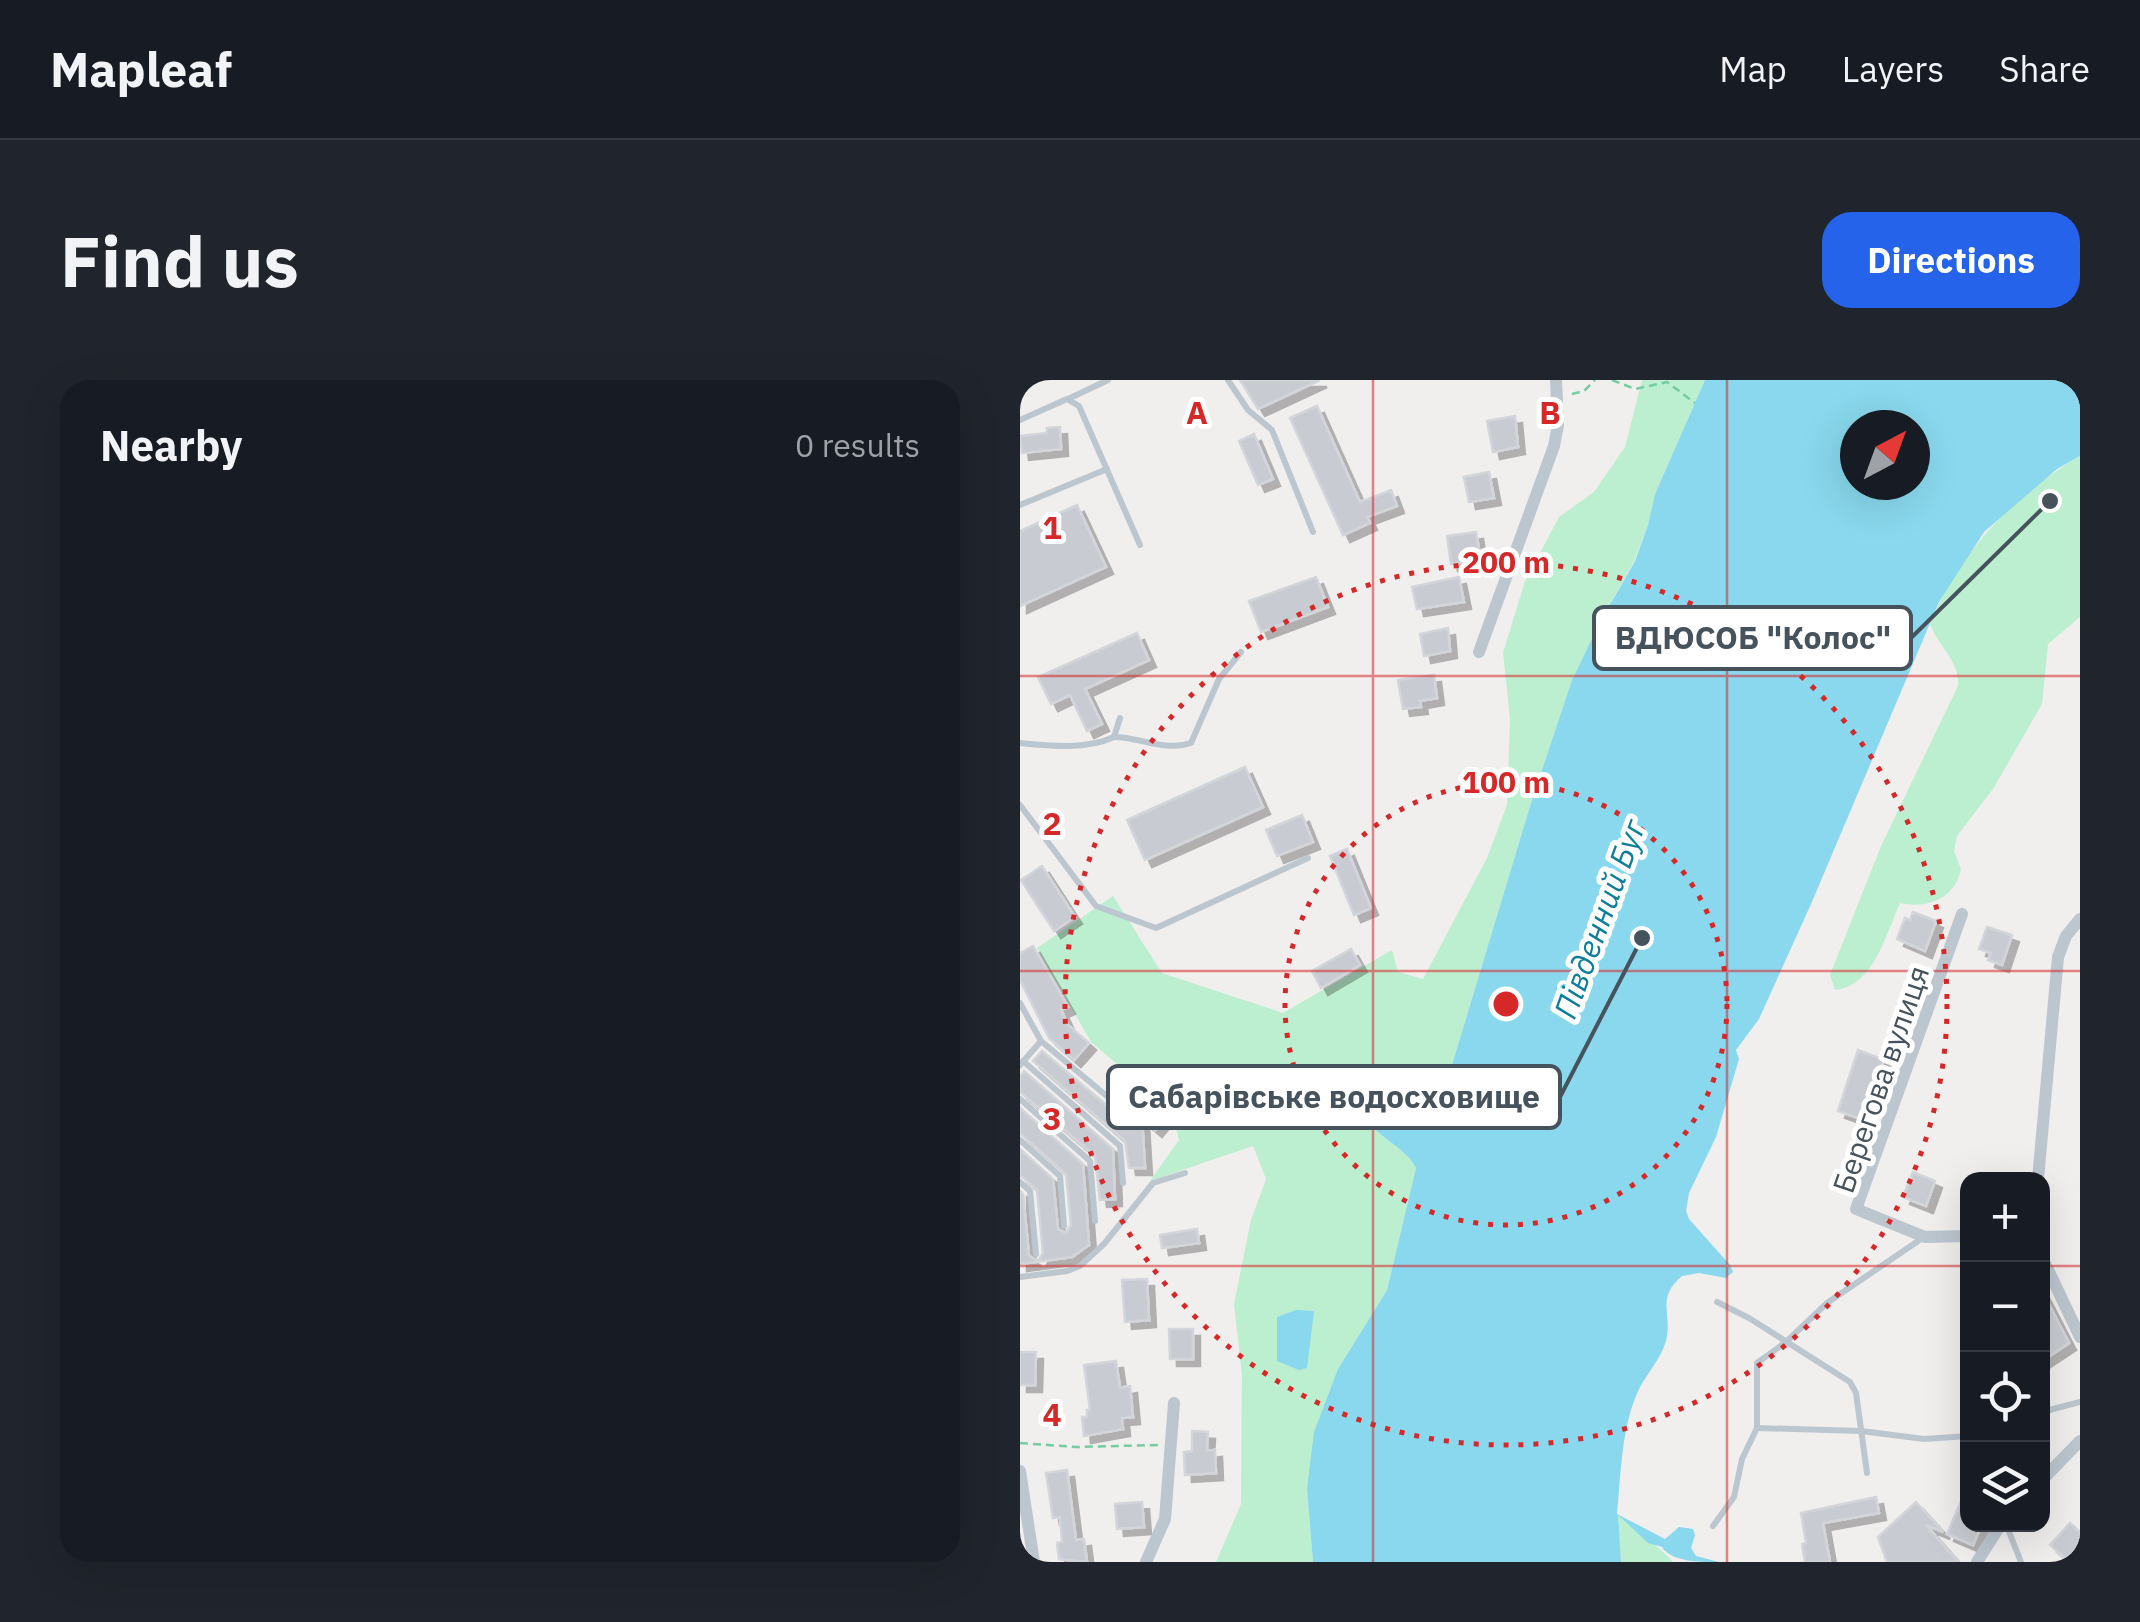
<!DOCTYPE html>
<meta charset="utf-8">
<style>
:root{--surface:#171b24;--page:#20242c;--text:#f1f3f6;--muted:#9ea1a6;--line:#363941;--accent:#2563eb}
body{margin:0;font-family:"IBM Plex Sans",sans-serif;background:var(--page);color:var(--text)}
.controls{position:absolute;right:30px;bottom:30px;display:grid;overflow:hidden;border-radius:20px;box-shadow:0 10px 40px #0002}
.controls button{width:90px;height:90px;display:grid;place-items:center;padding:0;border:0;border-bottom:2px solid var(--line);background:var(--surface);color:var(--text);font:50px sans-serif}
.compass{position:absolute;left:820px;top:30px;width:90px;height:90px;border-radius:50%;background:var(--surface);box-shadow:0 10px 40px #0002;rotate:41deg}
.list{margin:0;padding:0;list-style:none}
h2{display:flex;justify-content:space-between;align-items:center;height:130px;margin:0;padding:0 40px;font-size:42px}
h2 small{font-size:32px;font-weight:400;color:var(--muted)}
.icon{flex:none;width:55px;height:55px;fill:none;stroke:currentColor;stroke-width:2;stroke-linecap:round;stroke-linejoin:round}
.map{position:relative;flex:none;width:1060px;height:1182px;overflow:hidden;border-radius:30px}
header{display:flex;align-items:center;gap:60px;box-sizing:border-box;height:140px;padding:0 50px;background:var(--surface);border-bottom:2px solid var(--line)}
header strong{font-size:48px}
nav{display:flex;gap:55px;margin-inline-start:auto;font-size:35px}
.intro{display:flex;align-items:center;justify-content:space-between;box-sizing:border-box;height:240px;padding:0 60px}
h1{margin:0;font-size:70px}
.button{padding:25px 45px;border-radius:30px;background:var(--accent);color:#fff;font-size:35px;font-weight:700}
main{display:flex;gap:60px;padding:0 60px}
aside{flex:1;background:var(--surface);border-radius:30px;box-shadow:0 10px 40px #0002}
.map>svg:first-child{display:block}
.green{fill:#bcefd0}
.water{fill:#89d8ed;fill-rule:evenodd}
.building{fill:#c8cbd1;stroke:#d2d5da;stroke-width:2.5;filter:url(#shadow)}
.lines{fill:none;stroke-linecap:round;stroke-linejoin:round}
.path{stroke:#74cda1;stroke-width:2.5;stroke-dasharray:8 5;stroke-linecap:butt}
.lane{stroke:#bcc6ce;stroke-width:6}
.street{stroke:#bcc6ce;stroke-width:12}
.grid{fill:none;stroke:#d62828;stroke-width:2.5;stroke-opacity:0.55}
.ring{fill:none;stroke:#d62828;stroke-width:5;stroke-dasharray:5 10}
.labels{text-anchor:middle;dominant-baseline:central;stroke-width:10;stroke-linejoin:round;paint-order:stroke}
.street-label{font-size:30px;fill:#46525c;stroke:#fff}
.water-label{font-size:32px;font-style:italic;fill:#0c7e9b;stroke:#fff}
.grid-label{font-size:32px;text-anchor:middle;font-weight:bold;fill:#d62828;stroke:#fff;stroke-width:10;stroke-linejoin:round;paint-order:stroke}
.centre{fill:#d62828;stroke:#fff;stroke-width:5}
.ring-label{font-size:30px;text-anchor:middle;font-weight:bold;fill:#d62828;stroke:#fff;stroke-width:10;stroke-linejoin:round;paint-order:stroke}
.leader{fill:none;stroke:#46525c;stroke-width:4}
.callout-dot{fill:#46525c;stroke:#fff;stroke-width:4}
.callout{fill:#fff;stroke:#46525c;stroke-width:4}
.callout-label{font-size:32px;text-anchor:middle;font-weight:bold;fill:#46525c}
</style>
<header>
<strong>Mapleaf</strong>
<nav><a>Map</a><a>Layers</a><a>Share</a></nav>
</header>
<div class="intro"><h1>Find us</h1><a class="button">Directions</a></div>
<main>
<aside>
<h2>Nearby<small>0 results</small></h2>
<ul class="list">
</ul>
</aside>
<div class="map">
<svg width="1060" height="1182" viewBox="0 0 1060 1182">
<defs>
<filter id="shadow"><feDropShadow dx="7" dy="7" stdDeviation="0" flood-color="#0004"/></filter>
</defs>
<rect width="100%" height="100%" fill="#f1eeee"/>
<g class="green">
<polygon points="622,0 685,0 635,114 628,145 614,181 580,242 552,300 511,423 432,685 424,700 402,708 365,758 387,772 396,788 367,910 318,989 287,1109 293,1182 196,1182 221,1124 222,995 214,924 231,840 246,799 233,766 130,801 159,760 151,729 71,662 17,568 93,516 142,593 263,633 372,570 378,592 403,599 467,478 487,425 490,339 483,273 505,201 539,137 574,112 605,67"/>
<path d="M1060,76V237L1028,264L1022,324L973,409L937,456L934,471L941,489C935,519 907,529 880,523C866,554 854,606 815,610L810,595L861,466L938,306C941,283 918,266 910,244C939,173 993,115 1060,76Z"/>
<path d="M597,1134C616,1152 639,1166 653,1182H601Z"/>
</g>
<g class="water">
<path d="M685,0H1060V76L1037,89L964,152L919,222L791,524L739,639L716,670L719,679L696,757L669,813L666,831L669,839L710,885L713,892L706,898L679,893L662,896C635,919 653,933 646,961C640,982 623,997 616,1016C601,1053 601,1095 597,1134L645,1159L659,1147L673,1149L675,1155L671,1168L676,1176L699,1182C679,1182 652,1182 642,1167L628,1163L598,1135L601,1182H293L287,1109L294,1052L318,989L367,910L396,788C383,762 345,755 341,723L351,700L402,708L424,700L432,685L511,423L552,300L580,242L615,181L628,145L635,114ZM835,45H895V105H835Z"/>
<polygon points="276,930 294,931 287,988 279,990 257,981 257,937"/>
</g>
<g class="building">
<polygon points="220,0 300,0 238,29"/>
<polygon points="297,26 340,122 371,110 377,126 347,137 350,143 323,155 270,38"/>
<polygon points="495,36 498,67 473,72 467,41"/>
<polygon points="40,47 41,69 2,73 0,56 27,53 27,48"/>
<polygon points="234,54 253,99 238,105 219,61"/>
<polygon points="469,92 474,118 449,122 444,97"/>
<polygon points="57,125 86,187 0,226 0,151"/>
<polygon points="456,152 460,175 451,176 452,181 431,184 427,156"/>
<polygon points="296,197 308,227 241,252 229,221"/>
<polygon points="439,197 444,222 397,229 392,207"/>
<polygon points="428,248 430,271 404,276 400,254"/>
<polygon points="117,253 129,280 65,309 82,344 67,351 50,315 31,324 18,297"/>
<polygon points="414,295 417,318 400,321 401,327 383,329 378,300"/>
<polygon points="225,387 243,427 125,480 107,440"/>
<polygon points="282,435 293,462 257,476 246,450"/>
<polygon points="327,469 351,528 334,535 310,476"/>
<polygon points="22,486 55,537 34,551 1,500"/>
<polygon points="893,532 916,541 905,571 877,559 885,538 890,540"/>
<polygon points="967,547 992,555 982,585 968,580 971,573 959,569"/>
<polygon points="13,566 48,627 41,630 48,645 69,663 54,680 29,658 0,600 0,573"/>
<polygon points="331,569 340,585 301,608 292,591"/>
<polygon points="838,670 864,680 841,739 818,731"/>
<polygon points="22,671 109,744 118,743 119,735 96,715 111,698 150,732 135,750 122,739 125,788 109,788 105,761 13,681"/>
<polygon points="4,691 93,769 95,819 80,820 75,776 0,712 0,697"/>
<polygon points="0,728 63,784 69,865 52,877 0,884 0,811 3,814 9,876 18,881 23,873 17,810 0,795 0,769 33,799 38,849 46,853 51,845 46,794 0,753"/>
<polygon points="893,792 915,801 906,826 883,817"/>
<polygon points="177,849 179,863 142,868 140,855"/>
<polygon points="127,899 129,940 105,942 102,900"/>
<polygon points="1022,911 1049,963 1022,981"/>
<polygon points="149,949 173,949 173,979 150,979"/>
<polygon points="0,972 16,972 15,1005 0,1005"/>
<polygon points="96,981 100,1008 110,1006 113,1037 102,1038 103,1049 64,1056 62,1037 67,1037 67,1030 70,1030 64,985"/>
<polygon points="172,1051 188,1052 187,1071 195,1070 196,1093 165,1095 164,1072 172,1071"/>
<polygon points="47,1090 56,1160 64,1159 67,1182 39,1179 37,1163 42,1162 40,1137 33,1138 26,1093"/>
<polygon points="948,1105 948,1144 962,1144 953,1165 927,1154"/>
<polygon points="856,1117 859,1133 803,1143 810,1182 785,1182 782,1164 786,1163 781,1133"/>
<polygon points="122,1122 124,1147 97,1149 95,1124"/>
<polygon points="896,1122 923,1152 906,1145 938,1182 867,1182 858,1157"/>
<polygon points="1050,1143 1060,1152 1060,1169 1049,1182 1030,1165"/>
</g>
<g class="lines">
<g class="path">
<polyline points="592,0 615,9 647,2 675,23"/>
<polyline points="552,14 564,11 575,0"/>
<polyline points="0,1063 56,1067 138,1065"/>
</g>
<g class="lane">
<polyline points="208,0 228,30 252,50 293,152"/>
<polyline points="48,19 88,0"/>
<polyline points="0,40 47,19 59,26 120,165"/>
<polyline points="0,125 87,89"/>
<path d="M94,357C119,357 146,372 171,363L199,299L221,272"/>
<path d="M0,363C30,366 66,370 94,357L100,338"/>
<polyline points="0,425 76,526 136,548 288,478"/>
<polyline points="0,623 21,661 113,738"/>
<polyline points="3,681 100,766 103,803"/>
<polyline points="0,685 21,661"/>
<polyline points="0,719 70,781 75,841"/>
<polyline points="0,760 40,796 44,846"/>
<polyline points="0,802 10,811 16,874"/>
<polyline points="0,897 47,891 60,886 84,864 133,803 165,793"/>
<polyline points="697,922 729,938 830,1002 836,1013 847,1093"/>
<polyline points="1022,1032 1060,1022"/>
<polyline points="737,1048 841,1051 904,1059 948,1056"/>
<polyline points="986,1144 1001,1182"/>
<polyline points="693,1146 714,1117 722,1079 737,1048 737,983 766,962 807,923 904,857"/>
</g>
<g class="street">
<polyline points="459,272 534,66 538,45 536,0"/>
<polyline points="942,534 836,829 905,857 948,856"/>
<polyline points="1018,799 1038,577 1046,556 1060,539"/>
<polyline points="1022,877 1060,957"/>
<polyline points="0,1091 14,1182"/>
<polyline points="1022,1100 1060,1061"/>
<polyline points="126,1182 145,1139 154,1023"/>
<polyline points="957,1182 981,1144"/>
</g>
</g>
<path class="grid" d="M353,0V1182M707,0V1182M0,296H1060M0,591H1060M0,886H948M1022,886H1060"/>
<g class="ring">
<circle cx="486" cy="624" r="221"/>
<circle cx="486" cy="624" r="441"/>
</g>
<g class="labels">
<g class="street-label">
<text transform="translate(860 699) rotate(-71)">Берегова вулиця</text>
</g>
<g class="water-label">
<text transform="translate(579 539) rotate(-70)">Південний Буг</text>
</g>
</g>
<g class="grid-label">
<text x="177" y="44">A</text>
<text x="530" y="44">B</text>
<text x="32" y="159">1</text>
<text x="32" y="455">2</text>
<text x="32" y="750">3</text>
<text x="32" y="1046">4</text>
</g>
<circle cx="486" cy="624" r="15" class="centre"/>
<g class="ring-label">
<text x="486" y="193">200 m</text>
<text x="486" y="413">100 m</text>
</g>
<path class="leader" d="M1030 121L891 258M622 558L540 717"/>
<g class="callout-dot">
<circle cx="1030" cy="121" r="10"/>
<circle cx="622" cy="558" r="10"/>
</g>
<g class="callout">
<rect x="574" y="227" width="317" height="62" rx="10"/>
<rect x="88" y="686" width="452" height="62" rx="10"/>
</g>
<g class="callout-label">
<text x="733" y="269">ВДЮСОБ "Колос"</text>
<text x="314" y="728">Сабарівське водосховище</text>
</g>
</svg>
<div class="controls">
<button>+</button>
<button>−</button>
<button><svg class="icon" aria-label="locate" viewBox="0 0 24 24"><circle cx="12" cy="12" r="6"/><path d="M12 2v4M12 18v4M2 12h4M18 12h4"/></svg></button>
<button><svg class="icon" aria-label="layers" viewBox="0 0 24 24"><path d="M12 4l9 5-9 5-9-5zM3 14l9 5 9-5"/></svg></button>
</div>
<svg class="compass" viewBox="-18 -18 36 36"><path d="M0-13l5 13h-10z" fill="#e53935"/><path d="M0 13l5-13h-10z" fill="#9ea1a6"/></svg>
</div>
</main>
